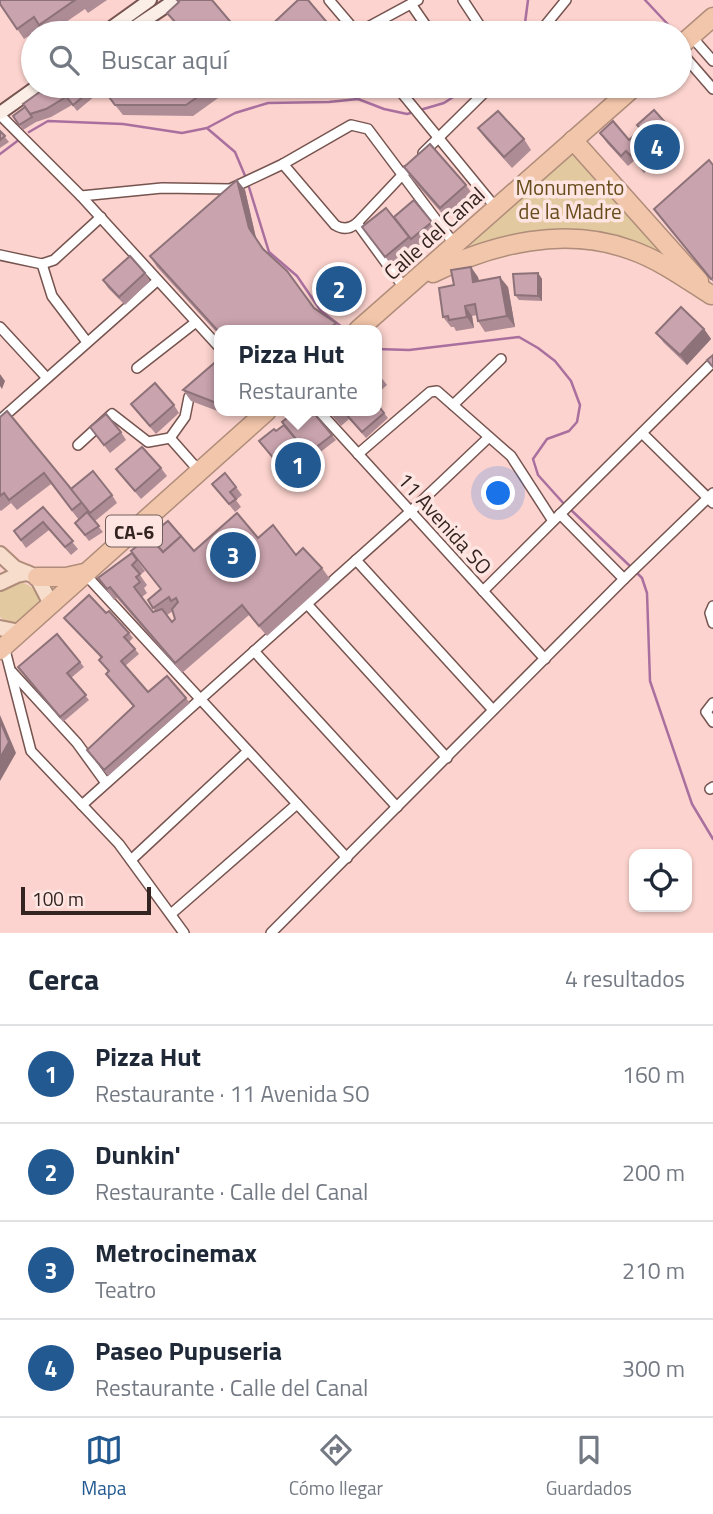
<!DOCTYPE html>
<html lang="es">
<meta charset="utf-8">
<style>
:root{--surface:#fff;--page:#f2f2f3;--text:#1f2937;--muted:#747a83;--line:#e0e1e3;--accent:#225991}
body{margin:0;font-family:"Titillium Web",sans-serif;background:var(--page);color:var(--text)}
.controls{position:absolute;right:21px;bottom:21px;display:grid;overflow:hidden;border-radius:14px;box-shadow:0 2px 5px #0004}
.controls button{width:63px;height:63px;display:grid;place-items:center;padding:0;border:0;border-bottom:2px solid var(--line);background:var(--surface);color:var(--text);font:35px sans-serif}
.scale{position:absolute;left:21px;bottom:18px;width:130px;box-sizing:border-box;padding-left:7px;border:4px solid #332422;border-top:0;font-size:19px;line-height:24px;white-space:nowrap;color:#332422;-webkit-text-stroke:5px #fee5e1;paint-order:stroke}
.you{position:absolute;left:499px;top:494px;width:24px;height:24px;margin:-18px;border:5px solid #fff;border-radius:50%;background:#1a73e8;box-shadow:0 0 0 10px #1a73e833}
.badge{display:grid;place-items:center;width:46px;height:46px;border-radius:50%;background:var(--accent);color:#fff;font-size:23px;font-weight:700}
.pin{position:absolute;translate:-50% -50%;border:4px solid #fff;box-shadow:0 2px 7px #0006}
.popup{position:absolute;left:214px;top:325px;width:168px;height:91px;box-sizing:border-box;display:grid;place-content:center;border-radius:14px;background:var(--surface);filter:drop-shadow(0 2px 5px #0005);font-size:23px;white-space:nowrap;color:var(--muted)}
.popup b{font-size:26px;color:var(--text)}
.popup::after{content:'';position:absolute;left:50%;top:100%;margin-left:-14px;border:14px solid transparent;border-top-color:var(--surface)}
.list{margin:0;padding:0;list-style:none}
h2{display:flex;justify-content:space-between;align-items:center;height:91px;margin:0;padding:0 28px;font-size:30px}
h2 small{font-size:23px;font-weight:400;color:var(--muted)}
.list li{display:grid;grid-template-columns:46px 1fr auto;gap:21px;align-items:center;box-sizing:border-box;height:98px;padding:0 28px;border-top:2px solid var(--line)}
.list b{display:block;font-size:26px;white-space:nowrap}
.list p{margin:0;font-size:23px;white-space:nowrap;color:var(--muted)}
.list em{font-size:23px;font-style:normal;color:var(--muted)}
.icon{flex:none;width:38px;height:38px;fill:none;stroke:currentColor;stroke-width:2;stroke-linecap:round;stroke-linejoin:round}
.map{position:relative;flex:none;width:713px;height:933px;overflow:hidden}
.search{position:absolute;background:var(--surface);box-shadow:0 2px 5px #0004;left:21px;right:21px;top:21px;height:77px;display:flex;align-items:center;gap:18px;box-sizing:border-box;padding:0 24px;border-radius:38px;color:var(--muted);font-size:26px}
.sheet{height:483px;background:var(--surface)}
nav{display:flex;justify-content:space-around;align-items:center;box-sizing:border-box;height:98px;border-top:2px solid var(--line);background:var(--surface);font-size:19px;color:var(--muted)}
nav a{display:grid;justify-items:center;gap:4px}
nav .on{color:var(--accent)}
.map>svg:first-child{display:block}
.green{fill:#e2c99f}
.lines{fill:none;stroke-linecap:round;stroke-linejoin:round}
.stream{stroke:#a9709f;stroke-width:2.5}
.street-casing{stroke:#765450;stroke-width:12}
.secondary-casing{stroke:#765450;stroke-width:16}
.primary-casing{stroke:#af8d7a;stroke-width:18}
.highway-casing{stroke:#af8d7a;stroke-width:21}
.street{stroke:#fff;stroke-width:9}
.secondary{stroke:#fbeee6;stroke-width:12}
.primary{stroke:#f7ddcc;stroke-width:14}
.highway{stroke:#f2c6aa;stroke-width:18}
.wall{fill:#ad8c95;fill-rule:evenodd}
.shaded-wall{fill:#8d7279}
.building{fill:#c9a3ad;stroke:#8d7279;stroke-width:2}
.labels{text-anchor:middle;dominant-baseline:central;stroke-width:7;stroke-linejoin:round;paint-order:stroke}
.shield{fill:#fee5e1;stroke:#705e5b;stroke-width:2}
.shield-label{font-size:19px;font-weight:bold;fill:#332422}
.park-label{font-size:21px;fill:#674d1b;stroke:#fee5e1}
.street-label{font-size:21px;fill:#332422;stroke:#fee5e1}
</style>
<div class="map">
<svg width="713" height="933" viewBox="0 0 713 933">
<rect width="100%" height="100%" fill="#fcd3ce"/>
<g class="green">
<polygon points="572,150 678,267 633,245 505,239 469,246"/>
<path d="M14,581C27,582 43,591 39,607C37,613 29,619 24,624H10L0,617V590Z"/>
</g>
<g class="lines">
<g class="stream">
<polyline points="645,0 675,32"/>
<polyline points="520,33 525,23 528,0"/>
<polyline points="420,110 444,103 470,86"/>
<polyline points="208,129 235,152 246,178"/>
<polyline points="29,132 48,121 123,124 182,133 207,128 235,113 268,103 329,102 358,99 384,109 407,114 414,112"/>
<polyline points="0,154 20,139"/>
<polyline points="248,184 269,252 297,276 321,311 346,330"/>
<polyline points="377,349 409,350 519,337 538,348 555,361 571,381 580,405 577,422 569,431 547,439 533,459 538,475 565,505"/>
<polyline points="570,509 631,567"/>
<polyline points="636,572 642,578 647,593 650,681 692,804 713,839"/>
</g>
<g class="street-casing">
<g id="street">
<polyline points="329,0 357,33 418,0"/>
<polyline points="463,0 484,32"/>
<polyline points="411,4 431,33"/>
<polyline points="539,33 566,0"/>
<polyline points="691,36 713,61"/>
<polyline points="680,51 713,89"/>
<polyline points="396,86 496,208"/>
<polyline points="0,115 81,196 219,347"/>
<polyline points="423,153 491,86"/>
<path d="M283,164L335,225C343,230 350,229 357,223L406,171"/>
<polyline points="81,196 162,188 230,189 283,164 351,125 368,129 455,245"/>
<polyline points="357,223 405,289"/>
<polyline points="0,255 42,264 54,260 101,217"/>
<polyline points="42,264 52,296 87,342"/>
<polyline points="0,327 47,378"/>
<polyline points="137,368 196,322"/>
<polyline points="453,405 501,359"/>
<polyline points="319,411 545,659"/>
<polyline points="0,420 157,281"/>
<polyline points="642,433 713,503"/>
<polyline points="170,438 185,417 189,397 196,390"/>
<polyline points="78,445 112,414 148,442 170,438 200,472"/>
<polyline points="358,454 430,392 437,391 511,456 553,521"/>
<polyline points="560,514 624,579"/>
<polyline points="356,560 493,710"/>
<polyline points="84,573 347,858"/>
<polyline points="483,591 713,362"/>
<polyline points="307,604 447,758"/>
<polyline points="713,606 710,613 713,623"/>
<polyline points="4,646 31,751 119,844 184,933"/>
<polyline points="254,651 397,807"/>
<polyline points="12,672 77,743 106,783"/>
<polyline points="713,703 706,712 713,722"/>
<polyline points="710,789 713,787"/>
<polyline points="82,805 411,511 488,438"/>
<polyline points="131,860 248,751"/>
<polyline points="171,914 297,804"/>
<polyline points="271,933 624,579 713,493"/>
</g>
</g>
<g class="secondary-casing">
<g id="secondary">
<polyline points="104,33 150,0"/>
<polyline points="126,33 175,0"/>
<polyline points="0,113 38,86"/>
</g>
</g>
<g class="primary-casing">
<g id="primary">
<polyline points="0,554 15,568 37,577 51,604"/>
<polyline points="0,583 17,575 27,573"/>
<polyline points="0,628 20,632"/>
</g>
</g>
<g class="highway-casing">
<g id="highway">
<polyline points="680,46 713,17"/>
<polyline points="573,140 699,281"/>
<path d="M433,273C494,243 565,226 631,250C660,260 686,279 711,295"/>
<polyline points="358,330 635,86"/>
<polyline points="37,577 66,577 84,573"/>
<polyline points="0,650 267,411"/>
</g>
</g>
<use href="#street" class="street"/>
<use href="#secondary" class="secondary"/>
<use href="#primary" class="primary"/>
<use href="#highway" class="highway"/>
</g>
<g class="wall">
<polygon points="0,0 107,0 88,13 85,9 50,33 45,33 42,28 24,39 0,4"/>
<polygon points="298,0 299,31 297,33 268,33"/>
<polygon points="48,86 89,86 95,96 77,111 64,94 72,105 51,117 36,122 23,130 13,116 25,107 23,104"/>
<polygon points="100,86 129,86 132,89 171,95 183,86 235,86 193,116 123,115"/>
<polygon points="637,125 672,130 679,141 644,173 634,161 628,166 607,143 600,133 629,140 640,130"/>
<polygon points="478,128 524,139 531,150 512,168 486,139"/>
<polygon points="0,131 9,142 0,148"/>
<polygon points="713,165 713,282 654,209"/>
<polygon points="404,167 466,185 473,195 447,219 411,178"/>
<polygon points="237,180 245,190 256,238 264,250 314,308 336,323 341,330 219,330 219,335 157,267 150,256"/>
<polygon points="394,217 432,222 438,230 393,267 362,227"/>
<polygon points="145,273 150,281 125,305 108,288 103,280"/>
<polygon points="538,273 542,279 542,301 519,300 515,295"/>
<polygon points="478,277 479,281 508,287 515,327 485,332 478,321 477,315 472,316 474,328 456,331 454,327 451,327 443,317 454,285"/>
<polygon points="323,284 349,287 355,295 341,306"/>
<polygon points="704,329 711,339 687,365 664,343 656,333"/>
<polygon points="219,359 219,411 233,411 228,415 191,401 183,390"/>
<polygon points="377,372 387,385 377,394"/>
<polygon points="131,404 174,405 179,413 156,434 137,412"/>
<polygon points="328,411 377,411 384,413 388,418 366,438 349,419 341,426"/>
<polygon points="0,417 71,489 112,495 117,503 95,521 89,513 88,514 103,532 89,541 75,523 79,520 51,484 17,510 11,503 1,511 0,510"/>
<polygon points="90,427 121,432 126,440 110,453"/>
<polygon points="276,431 332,435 336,440 314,457 323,469 298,490 259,441"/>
<polygon points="161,468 167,476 141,499 116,469"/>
<polygon points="212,484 236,487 242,495 236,500 241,507 235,512"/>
<polygon points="43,507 78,549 71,555 49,530 26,548 14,531"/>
<path d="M258,538L296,555L322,568L330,579L267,636L249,615L182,673L117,598L114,600L98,578L137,560L145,571L140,575L147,585L144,588L147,593L142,597L153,612L155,611L148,600L161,589L131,551H194ZM173,611L175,619L172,622L167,615Z"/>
<polygon points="106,613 129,633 133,638 129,642 139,654 125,666 148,692 186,698 190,703 108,776 87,750 133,706 106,674 109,672 99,660 101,658 68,623 64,618"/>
<polygon points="80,662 84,667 71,678 89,700 63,722 18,667"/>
</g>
<g class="shaded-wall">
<polygon points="237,180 245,190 256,238 249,228"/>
<polygon points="471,267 478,277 481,292 473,282"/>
<polygon points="538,273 542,279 542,301 538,296"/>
<polygon points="500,277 508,287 515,327 507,316"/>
<polygon points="465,306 472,316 474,328 467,317"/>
<polygon points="704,329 711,339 687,365 680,355"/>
<polygon points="0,374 5,381 2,389 0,386"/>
<polygon points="0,715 16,753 0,781"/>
</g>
<g class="building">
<polygon points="0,0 75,0 39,25 34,17 17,29 0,4"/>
<polygon points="177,0 212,0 240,33 185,33 167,13 179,2"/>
<polygon points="298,0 308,0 336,33 301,33 296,25 287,33 269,33 266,30"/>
<polygon points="48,86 58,86 66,97 46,109 30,114 23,104"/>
<polygon points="58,86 88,86 91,90 73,105"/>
<polygon points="101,86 129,86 132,89 152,89 157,86 164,86 171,95 183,86 213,86 186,105 115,105"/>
<polygon points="25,107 32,117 19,125 13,116"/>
<polygon points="654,110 672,130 637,162 626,151 621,156 600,133 613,121 629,140 641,129 637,125"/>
<polygon points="498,111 524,139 504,157 478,128"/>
<polygon points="0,131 5,136 0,140"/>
<polygon points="430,144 466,185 440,208 404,167"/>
<polygon points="709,160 713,165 713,278 711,279 654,209"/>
<polygon points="237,180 249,228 263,249 287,271 314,308 336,323 327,330 219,330 219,332 150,256"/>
<polygon points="414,200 432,222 411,239 394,217"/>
<polygon points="386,208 409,237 385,257 362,227"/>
<polygon points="130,256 145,273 119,297 103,280"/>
<polygon points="332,265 349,287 335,298 318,276"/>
<polygon points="471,267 473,282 500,277 507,316 478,321 475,304 465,306 467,317 449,320 448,316 443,317 439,288 454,285 451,270"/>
<polygon points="538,273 538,296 515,295 513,274"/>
<polygon points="681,307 704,329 680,355 656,333"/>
<polygon points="713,355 713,367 707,360"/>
<polygon points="219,359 219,404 183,390"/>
<polygon points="155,383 174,405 150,426 131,404"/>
<polygon points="377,404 384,413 362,432 345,413 348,411 377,411"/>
<polygon points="7,411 82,502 72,510 44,473 9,500 4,493 0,496 0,417"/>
<polygon points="296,411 312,411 332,435 310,452 307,447 304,449 282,422"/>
<polygon points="330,411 338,411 334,415"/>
<polygon points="106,414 121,432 104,445 90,427"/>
<polygon points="284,425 304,449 307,447 316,459 291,479 259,441 274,429 276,431"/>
<polygon points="142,447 161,468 135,491 116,469"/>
<polygon points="93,471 112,495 90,513 71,489"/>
<polygon points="225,473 236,487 230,492 236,499 229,504 212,484"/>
<polygon points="43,507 73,541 65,547 43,522 21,540 14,531"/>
<polygon points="87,512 99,526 85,535 75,523"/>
<polygon points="237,513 258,538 273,525 296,555 303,548 322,568 259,626 242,605 175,663 110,587 107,589 98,578 132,553 137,560 132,565 140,574 136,577 140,582 134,587 153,612 162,609 172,622 175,619 172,609 178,602 176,598 171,601 169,597 153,608 148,600 161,589 131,551 149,536 163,552 181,536 194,551"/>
<polygon points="168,521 181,536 163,552 149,536"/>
<polygon points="89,595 106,613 109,611 129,633 124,637 135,649 121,661 148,692 167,676 186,698 104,770 87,750 134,706 106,674 109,671 99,660 102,657 64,618"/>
<polygon points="57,634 80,662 67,673 86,695 60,717 18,667"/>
<polygon points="0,721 9,742 0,758"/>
</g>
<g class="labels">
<rect class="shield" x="106" y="515.5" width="56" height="31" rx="5"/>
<g class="shield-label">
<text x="134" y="531">CA-6</text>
</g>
<g class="park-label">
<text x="570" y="187">Monumento<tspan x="570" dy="24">de la Madre</tspan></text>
</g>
<g class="street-label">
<text transform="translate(434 233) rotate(-42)">Calle del Canal</text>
<text transform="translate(445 523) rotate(48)">11 Avenida SO</text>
</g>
</g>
</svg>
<div class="controls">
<button><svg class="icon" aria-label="locate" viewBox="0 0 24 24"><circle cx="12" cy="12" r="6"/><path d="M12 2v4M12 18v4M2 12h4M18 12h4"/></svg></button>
</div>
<div class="scale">100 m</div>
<div class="you"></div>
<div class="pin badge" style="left:298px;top:465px">1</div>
<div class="popup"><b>Pizza Hut</b>Restaurante</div>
<div class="pin badge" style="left:339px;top:289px">2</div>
<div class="pin badge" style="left:233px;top:555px">3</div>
<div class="pin badge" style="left:657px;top:147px">4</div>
<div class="search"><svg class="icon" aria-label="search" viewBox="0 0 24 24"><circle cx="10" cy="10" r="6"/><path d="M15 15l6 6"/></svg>Buscar aquí</div>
</div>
<section class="sheet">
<h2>Cerca<small>4 resultados</small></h2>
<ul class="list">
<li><span class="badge">1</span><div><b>Pizza Hut</b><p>Restaurante · 11 Avenida SO</p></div><em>160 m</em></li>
<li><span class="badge">2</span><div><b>Dunkin'</b><p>Restaurante · Calle del Canal</p></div><em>200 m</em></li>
<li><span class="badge">3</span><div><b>Metrocinemax</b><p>Teatro</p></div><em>210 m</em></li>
<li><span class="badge">4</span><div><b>Paseo Pupuseria</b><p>Restaurante · Calle del Canal</p></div><em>300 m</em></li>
</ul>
</section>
<nav>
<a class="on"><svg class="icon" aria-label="map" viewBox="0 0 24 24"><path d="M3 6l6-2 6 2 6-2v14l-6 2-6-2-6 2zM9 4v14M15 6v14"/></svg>Mapa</a>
<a><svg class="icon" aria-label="directions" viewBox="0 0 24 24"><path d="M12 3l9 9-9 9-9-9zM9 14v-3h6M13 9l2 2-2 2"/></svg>Cómo llegar</a>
<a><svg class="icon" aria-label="saved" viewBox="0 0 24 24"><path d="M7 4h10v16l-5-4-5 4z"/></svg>Guardados</a>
</nav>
